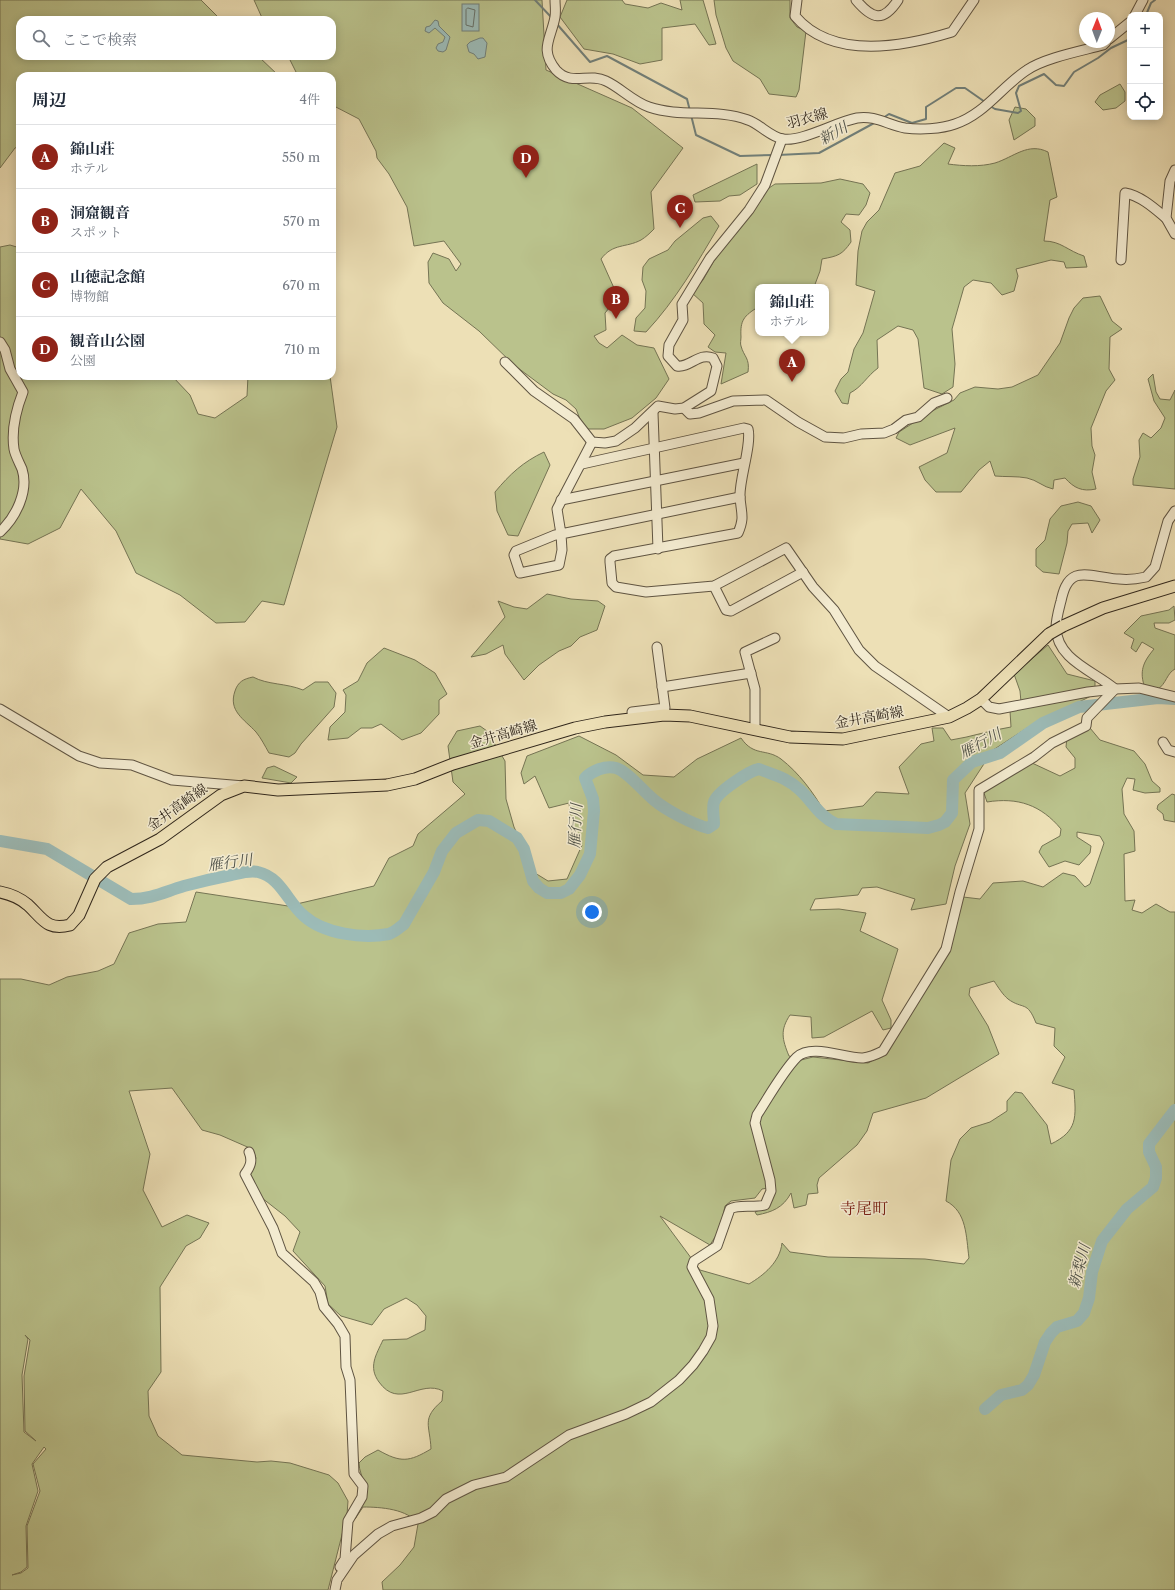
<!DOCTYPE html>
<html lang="ja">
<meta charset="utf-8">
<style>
:root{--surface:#fff;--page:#f2f2f3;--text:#1f2937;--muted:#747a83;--line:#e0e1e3;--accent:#8f2418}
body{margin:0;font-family:"Libre Caslon Text","Noto Serif JP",serif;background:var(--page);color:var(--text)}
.controls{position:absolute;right:12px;top:12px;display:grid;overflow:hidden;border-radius:8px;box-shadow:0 2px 10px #0003}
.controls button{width:36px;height:36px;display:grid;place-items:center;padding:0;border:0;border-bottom:1px solid var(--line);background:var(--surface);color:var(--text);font:20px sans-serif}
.compass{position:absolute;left:1079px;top:12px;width:36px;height:36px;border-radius:50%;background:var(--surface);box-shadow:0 2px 10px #0003;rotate:1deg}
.you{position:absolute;left:592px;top:912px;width:14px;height:14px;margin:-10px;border:3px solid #fff;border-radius:50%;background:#1a73e8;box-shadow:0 0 0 6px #1a73e833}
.badge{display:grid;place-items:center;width:26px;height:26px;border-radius:50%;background:var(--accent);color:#fff;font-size:13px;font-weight:700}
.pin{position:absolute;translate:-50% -33px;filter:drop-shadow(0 1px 2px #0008)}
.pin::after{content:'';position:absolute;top:21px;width:14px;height:12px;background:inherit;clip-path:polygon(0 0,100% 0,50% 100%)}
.popup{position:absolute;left:755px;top:284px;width:74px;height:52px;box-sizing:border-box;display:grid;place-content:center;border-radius:8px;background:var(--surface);filter:drop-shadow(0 1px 3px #0005);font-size:13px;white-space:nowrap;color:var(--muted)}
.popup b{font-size:15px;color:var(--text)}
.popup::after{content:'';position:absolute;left:50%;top:100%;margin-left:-8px;border:8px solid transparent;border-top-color:var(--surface)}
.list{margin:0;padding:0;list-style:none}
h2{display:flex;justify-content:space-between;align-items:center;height:52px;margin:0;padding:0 16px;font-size:17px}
h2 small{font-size:13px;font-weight:400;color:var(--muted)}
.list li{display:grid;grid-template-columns:26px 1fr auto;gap:12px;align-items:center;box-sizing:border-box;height:64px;padding:0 16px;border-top:1px solid var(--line)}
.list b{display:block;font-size:15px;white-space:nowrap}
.list p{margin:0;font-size:13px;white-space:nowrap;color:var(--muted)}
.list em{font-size:13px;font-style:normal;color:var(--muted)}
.icon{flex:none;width:22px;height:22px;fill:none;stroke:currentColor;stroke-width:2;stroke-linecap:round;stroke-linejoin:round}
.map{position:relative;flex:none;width:1175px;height:1590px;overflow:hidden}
.search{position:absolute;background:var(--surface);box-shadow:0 2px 10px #0003;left:16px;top:16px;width:320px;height:44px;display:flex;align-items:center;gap:10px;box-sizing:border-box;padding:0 14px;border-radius:12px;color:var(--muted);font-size:15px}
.panel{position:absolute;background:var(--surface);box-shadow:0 2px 10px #0003;left:16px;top:72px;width:320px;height:308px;border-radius:12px}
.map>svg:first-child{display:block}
.green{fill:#bac28c;stroke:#757454;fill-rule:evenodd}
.water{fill:#9cbbb7;stroke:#717f79}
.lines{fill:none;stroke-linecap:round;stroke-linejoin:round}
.shore{stroke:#667069;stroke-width:1}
.stream{stroke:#717f79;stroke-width:2}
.river{stroke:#9cbbb7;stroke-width:12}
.minor-casing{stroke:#5f5442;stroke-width:11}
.major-casing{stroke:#30261b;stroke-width:13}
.minor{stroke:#f3ebd0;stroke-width:9}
.major{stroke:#ede0b6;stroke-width:11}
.major-bridge-casing{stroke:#30261b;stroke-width:13;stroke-linecap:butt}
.major-bridge{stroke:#ede0b6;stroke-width:11}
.labels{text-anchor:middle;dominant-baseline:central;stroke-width:3;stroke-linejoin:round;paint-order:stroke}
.street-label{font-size:14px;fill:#30261b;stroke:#f3ebd0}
.water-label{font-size:15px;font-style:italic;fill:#50534a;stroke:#f3ebd0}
.quarter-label{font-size:16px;fill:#7a1f14;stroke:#f3ebd0}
</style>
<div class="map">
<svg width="1175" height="1590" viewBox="0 0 1175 1590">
<rect width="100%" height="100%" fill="#ede0b6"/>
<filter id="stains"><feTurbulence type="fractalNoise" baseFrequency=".005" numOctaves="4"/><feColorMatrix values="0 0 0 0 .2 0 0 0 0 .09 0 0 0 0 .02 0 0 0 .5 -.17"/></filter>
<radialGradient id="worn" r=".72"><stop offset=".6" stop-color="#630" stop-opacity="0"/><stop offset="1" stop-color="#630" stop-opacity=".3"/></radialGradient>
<g class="green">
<polygon points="0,0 201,0 221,20 20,20 20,56 258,56 279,76 20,76 20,146 15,148 0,168"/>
<path d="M254,0H542L546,70L632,108L683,148L651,192L654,229C650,233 646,237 641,240C626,248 613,243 601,259L618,297L605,313L606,330L594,336L599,343L607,348L622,335L637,345L654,348L669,379L656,398L632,418L604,429H584L576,409L566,400L553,394L514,365L479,331L443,303L429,283L428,262L433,253L449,259L456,271L461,264L444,241L414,246L407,207L389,174L377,158L376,151L359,119L332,105V76H298L288,56H332V20H263Z"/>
<polygon points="567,0 622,0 625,4 648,8 661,3 682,10 680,0 703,0 716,44 709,45 695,24 662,28 662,60 640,64 613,54 584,49 560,17"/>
<polygon points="714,0 790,0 790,18 797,27 806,31 799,90 796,97 769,94 760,79 733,61 726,48 716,15"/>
<polygon points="1120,84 1125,92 1125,101 1116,108 1103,110 1095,102 1100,95"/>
<polygon points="1015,107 1026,109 1035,118 1035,126 1014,140 1009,120"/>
<path d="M944,143L955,148L948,164C963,166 980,167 995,163C1014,157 1028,142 1048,152L1057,197L1050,200L1044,241C1061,241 1068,251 1084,256L1087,267L1066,268L1064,262L1051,260L1016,269L1018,276L1014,291L1002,295L991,283L973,280L964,287L952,329L955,364L953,387L942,394L924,388L918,339L913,330L898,326L877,340L878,368C867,376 862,387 850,393L848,404L842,403L835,391L841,379L848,372L854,349L863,333L875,291L856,285L858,251L862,231L867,222L879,210L895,173L920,166Z"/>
<polygon points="757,164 757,184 740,195 729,196 720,201 695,202 693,195"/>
<path d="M840,179L863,184L870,193L866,205L859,215L846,214L841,222L850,230L851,242C842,255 838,256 822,259L820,271L814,287H758V307C744,316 740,320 741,337C741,339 740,344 741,346C744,357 750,358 748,372L721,384L726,353L715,352L708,347L715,335L704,324L703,303L692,293L703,280L715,259L751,214L766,190L775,184L821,183Z"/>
<path d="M711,216L719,226C697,263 676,300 646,332L634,331L636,318L645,308L646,291L642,280L643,267L649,259L668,250L675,241L703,218Z"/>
<polygon points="10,245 20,248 20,376 172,376 190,395 198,414 215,418 247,396 248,376 330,376 337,427 284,605 262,601 245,622 216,623 180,595 136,573 116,531 81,489 60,528 28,544 0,539 0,247"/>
<path d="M1100,296L1112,321L1122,329L1110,337L1109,369L1115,380L1106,391L1091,428L1092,446L1095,455L1092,472L1096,489C1082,492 1074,488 1065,478L1054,480L1053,489C1043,487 1037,480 1027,478C1017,476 1005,477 995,476L990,461L979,470L961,492H936L925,480L919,467L947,453L955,428L910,445L896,438L899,432L930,412L954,400L960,393L975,387L998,389L1012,387L1038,375L1060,343L1069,318L1074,308L1083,298Z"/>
<polygon points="1153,374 1156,392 1160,399 1170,400 1175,390 1175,489 1133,485 1133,479 1140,457 1139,440 1143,433 1151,438 1161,428 1165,418 1154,401 1148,379"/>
<path d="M544,452L550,465L518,536L508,535L497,511L495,492C510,474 523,462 544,452Z"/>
<polygon points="1078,502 1091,506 1100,520 1092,533 1088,523 1072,524 1068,531 1067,543 1059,574 1043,572 1036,566 1036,549 1045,540 1050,519 1061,506"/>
<polygon points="547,594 571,599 598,601 605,606 597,630 580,637 571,646 559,651 539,665 524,680 505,654 503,645 486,654 471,657 505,617 498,601 514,607 527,609"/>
<path d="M1174,606L1175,620L1169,623H1154L1155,628L1175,635V669C1167,673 1166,684 1158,689L1144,685C1139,669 1145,660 1154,649L1142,642L1136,652L1131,648L1134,639L1124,633L1141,616L1169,610Z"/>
<polygon points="1048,645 1067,674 1095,681 1095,688 1021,702 1020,691 1014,674"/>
<polygon points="384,648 415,660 435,673 447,694 439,700 439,714 421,733 402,740 381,724 372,728 361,728 348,738 328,740 330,727 345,712 346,695 343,690 358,681 367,663"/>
<path d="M253,677C268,685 286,683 303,690L315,682H328L336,693L334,707L301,744L295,753L289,757L269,753C265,746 261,738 256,732C244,719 228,711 235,691C238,682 243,679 253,677Z"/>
<path d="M1091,696L1027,728L993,750L965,793L970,824L955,866L946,904L911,910L915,899L877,887L862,888L858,895L815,899L810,910L839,909L866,913L860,931L898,949L882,1000L891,1020V1028L883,1030L872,1011L824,1037L812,1038L811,1017L790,1015C780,1030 782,1039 789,1056L801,1060L813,1057L868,1063L886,1053L949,949L963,897L980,899L993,883L1023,881L1043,887L1063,873L1075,876L1085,887L1090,884L1104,843L1100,836L1077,832V837L1091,846L1090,853L1079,865L1065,861L1049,867L1039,852L1042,846L1060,836L1061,829C1041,805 1018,797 987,802L984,793L991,783L1032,763L1060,776L1075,768V758L1066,747L1067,737L1090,728L1100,740L1134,751L1145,764L1152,781L1160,788V792L1145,793L1133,790L1135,779L1127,778L1122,789L1124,814L1134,831L1135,851L1124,854L1125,901L1135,900L1132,910L1142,913L1156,904L1170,912H1175V1590H383L382,1582L400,1565L414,1547L418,1524C408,1509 381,1507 363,1507L355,1519C360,1508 366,1498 364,1485C363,1477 359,1471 359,1463L365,1457L378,1450C401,1463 409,1462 431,1449C430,1425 421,1419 442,1401L443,1391C420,1379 399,1410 379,1382C368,1367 376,1355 383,1340L407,1339L425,1330L426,1316L417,1305L406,1298L384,1309L372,1325L341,1316L328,1304L325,1286L293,1251L300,1232L285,1216L262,1198L250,1174L256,1158L252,1149L220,1135L202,1130L172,1088L129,1091L150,1154L143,1190L162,1227L187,1215L209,1223L200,1238L186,1246L160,1287L161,1372L148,1391L149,1416L158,1436L182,1455L257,1462L271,1461L290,1463L329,1475L338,1483L348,1501L347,1515L328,1590H0V979H21L49,985L67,977L98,971L114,964L129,933L158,924L186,922L196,892L288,906L374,886L389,858L413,846L418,834L465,794L453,782L448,746L457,731L480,726L487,731L505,761L506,799L514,827L535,873L548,881L567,879L582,845L573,836L569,803L549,808L535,776L524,784L521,773L527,756L579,736L616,755L643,775L674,777L697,759L741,738C754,757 766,748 781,759C799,773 813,792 824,811L863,806L876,792L909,794L899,767L921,744L934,741L932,728H943L951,740C971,737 991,730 1011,727L1010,711ZM994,981C998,987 1003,995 1008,999C1023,1010 1027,1000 1036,1023L1055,1028L1054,1046L1065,1057L1052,1083L1074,1090C1076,1117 1078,1131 1051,1144L1047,1125L1022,1093L1015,1092L1007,1101V1111L990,1122L971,1128L960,1139L951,1160L946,1201C967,1212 966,1236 969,1258L964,1264L925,1259L828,1257L790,1252L782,1243C780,1262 764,1275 749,1284L700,1270L660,1216L710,1245L720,1229L725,1206L731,1201L755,1198L762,1189L774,1187L768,1206L755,1212L757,1215C772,1212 783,1208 791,1193L794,1208L806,1205L808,1194L818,1193L817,1185L819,1178L857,1145L867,1131L873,1113L926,1098L999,1054L988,1026L969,995L970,988ZM25,1335L30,1340L24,1376L25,1431L36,1441L24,1432L22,1375L28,1339ZM44,1447L46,1449L33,1464L40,1491L27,1526L28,1568L21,1573L12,1575L21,1572L27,1567L26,1526L38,1491L32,1464Z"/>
<polygon points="274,766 297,777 291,783 262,778 267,768"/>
<polygon points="1172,794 1175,795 1175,822 1164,820 1163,814 1157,809 1158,805"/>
</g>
<g class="water">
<rect x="462" y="4" width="17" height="27"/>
<polygon points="435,20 438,21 439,26 450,37 446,50 443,52 438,51 436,48 438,44 443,42 445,37 435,28 429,33 425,31 426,27 430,26"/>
<polygon points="480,38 483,38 487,43 485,57 478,59 474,54 469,52 467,45 470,42"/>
</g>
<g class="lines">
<polygon class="shore" points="468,8 475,10 473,27 466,25 466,10"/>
<g class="stream">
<polyline points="535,0 552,18"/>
<polyline points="1146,15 1151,3 1155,0"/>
<polyline points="556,23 590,62 607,56 687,99 690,111"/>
<polyline points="990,106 995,109 1018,113 1021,111 1016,93 1019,86 1044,74 1056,85 1064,86 1074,72 1098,58 1111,48 1130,39"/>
<polyline points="691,115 696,135 740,156 774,155"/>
<polyline points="883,118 889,114 912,123 926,119 926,107 956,88 965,88 985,102"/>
<polyline points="778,155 819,153 876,122"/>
</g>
<g class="river">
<path d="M0,841L47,849L131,899C152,899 164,892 184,886C199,882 216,878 231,875C240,873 250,870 258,872C281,877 288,903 304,916C324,934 363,939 389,934C395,932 399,928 404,924L434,872L442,851L456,833L478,820L489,821L517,838L524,849L533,881L539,888L547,893H561L569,889L580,875L590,854L594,811L593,799L585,778C592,771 605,765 616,768C627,771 644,792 654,800C666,810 692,824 708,828L714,824C714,818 712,807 714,802C717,792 749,771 759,769C774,775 788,778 800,790C813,802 819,816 836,824L928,828L939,825L945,822L952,813L953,780L972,762L1000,753L1043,723L1079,707L1158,698L1175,699"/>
<polyline points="985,1409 1001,1395 1022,1390 1028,1385 1034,1375 1045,1342 1051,1333 1057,1327 1077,1321 1084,1313 1089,1298 1092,1272 1102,1241 1127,1209 1153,1187 1156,1178 1156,1167 1149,1152 1149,1144 1175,1110"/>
</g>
<g class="minor-casing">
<g id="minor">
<path d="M555,0C555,5 556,11 555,17C551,39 539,49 556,70C572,87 588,72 606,81C621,88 632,101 649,107C681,118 716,108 748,120C760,124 770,137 783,139C802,142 836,122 857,118C875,115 888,125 905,128C920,130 941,129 955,124C985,114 1001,87 1027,70C1044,58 1081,51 1103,45L1106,42"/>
<path d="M797,0L795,16C832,60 903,47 952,32L974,0"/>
<path d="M856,0C872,19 883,23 898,0"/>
<polyline points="1135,15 1143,0"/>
<polyline points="1109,39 1130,22"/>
<polyline points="1175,170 1170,181 1166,218 1175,234"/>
<path d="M1121,260L1125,193C1141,196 1154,208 1166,218"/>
<path d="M0,342L5,350L10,369L23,392C16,410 11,429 14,449C15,455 19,462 22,469C29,491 16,517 0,532"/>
<path d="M505,362L534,391L574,419L592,442L605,443L616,441L635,428L658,406L675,409L684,408L711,391L717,366L713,358C699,352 690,368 677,366L668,356L669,345L683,320L682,304L710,258L749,210L765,185L782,139"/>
<polyline points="684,408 690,414 699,413 733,401 766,400 798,422 825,437 844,438 861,434 884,433 894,429 906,420 918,417 934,403 947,398"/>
<polyline points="653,413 658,549"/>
<polyline points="592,442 557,509 561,534 562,550 559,565 520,573 514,555 516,551 555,535 561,534 740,497"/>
<path d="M582,464L744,428L748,429C752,444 739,480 740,497C741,513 745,517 738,533L614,556L610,559V562L612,583L616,587L646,592L714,586L786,548L813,587L834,610L859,650L875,666L949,717"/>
<polyline points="561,500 744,463"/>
<polyline points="714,586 726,610 731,611 803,572"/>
<polyline points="662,687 751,673"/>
<polyline points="981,699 989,707 999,709 1088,692 1115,689 1139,688 1175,697"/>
<polyline points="0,709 79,756 100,763 132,765 172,780 244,786"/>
<polyline points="633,718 632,712 665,708 657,647"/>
<polyline points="755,730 755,689 745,652 775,638"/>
<polyline points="1163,742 1168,750 1175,752"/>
<path d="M249,1152C253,1161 250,1167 245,1174L273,1228L282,1253L314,1282L320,1292L324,1307L338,1324L345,1336L346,1367L350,1380L354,1474L363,1486L362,1497L348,1521L345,1559L340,1567"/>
<path d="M335,1590L337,1580L354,1555L378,1534L392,1526L421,1518L433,1512L446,1499L474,1485L506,1477L569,1435L626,1414L651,1402L679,1380L693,1365L703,1351L711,1337L713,1326L709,1299L692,1267L694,1261L717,1246L730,1209C738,1204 753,1208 765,1205L771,1191L770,1180L755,1123L757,1115C768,1098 783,1071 797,1057C812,1043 846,1059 863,1058C871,1057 877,1054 883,1051L946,949L960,892L979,829V790L1034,757L1052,743L1086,726L1087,718L1115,689C1094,671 1057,660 1056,628C1056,619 1059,609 1061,601C1063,592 1066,580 1076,576C1086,572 1108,579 1119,579C1128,580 1137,579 1146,577L1155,567L1168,521L1175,511"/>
</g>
</g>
<g class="major-casing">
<g id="major">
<polyline points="1063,626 1103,608 1175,586"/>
<path d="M0,892C10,894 20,898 28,905C43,919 47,931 70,925L79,915L95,879L107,867L160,839L221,795L244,786L278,790L387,785L415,779L453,764L575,728L605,722L664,715L690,716L790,737L843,739L949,717L967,708L981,699L1049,634"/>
</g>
</g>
<use href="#minor" class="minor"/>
<use href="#major" class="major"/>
<g class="major-bridge-casing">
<polyline id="major-bridge" points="1049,634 1063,626"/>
</g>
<use href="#major-bridge" class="major-bridge"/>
</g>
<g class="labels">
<g class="street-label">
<text transform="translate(807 118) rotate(-15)">羽衣線</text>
<text transform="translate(869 717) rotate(-10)">金井高崎線</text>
<text transform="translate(503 734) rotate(-16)">金井高崎線</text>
<text transform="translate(177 807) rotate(-35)">金井高崎線</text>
</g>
<g class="water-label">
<text transform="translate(833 133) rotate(-29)">新川</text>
<text transform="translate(980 743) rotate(-28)">雁行川</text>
<text transform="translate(575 826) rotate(-87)">雁行川</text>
<text transform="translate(230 862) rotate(-8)">雁行川</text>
<text transform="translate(1079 1266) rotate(-75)">新梨川</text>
</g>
<g class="quarter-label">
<text x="864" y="1208">寺尾町</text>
</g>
</g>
<rect width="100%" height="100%" filter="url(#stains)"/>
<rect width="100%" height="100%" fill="url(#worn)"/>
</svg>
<div class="controls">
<button>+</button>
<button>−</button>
<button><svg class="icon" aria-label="locate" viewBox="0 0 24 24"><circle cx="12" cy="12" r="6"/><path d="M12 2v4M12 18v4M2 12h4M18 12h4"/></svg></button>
</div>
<svg class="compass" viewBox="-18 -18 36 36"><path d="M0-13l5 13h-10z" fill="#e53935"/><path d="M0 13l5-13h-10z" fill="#747a83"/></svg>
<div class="you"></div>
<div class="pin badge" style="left:792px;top:382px">A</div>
<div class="popup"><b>錦山荘</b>ホテル</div>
<div class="pin badge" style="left:616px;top:319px">B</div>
<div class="pin badge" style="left:680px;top:228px">C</div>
<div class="pin badge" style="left:526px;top:178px">D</div>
<div class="search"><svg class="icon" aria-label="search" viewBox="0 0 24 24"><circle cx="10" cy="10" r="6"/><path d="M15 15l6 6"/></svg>ここで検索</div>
<section class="panel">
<h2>周辺<small>4件</small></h2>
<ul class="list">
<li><span class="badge">A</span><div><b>錦山荘</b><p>ホテル</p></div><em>550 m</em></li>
<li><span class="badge">B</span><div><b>洞窟観音</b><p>スポット</p></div><em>570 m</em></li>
<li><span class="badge">C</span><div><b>山徳記念館</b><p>博物館</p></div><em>670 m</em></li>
<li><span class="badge">D</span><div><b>観音山公園</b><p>公園</p></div><em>710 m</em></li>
</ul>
</section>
</div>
